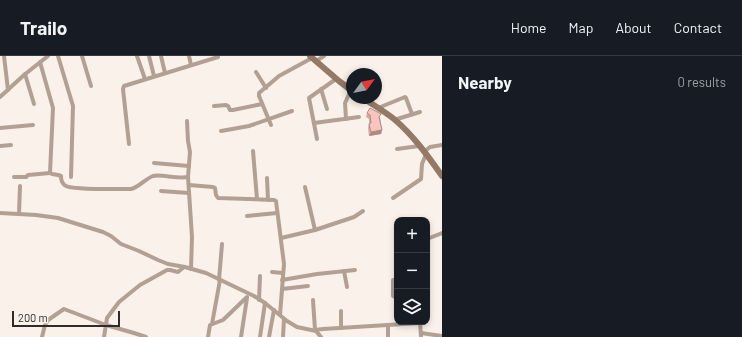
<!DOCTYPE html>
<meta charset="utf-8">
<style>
:root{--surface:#171b24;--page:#242831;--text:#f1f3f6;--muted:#9ea1a6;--line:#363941}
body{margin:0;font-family:Barlow,sans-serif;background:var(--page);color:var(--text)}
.controls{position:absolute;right:12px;bottom:12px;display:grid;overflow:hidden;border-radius:8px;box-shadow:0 2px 6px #0003}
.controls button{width:36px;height:36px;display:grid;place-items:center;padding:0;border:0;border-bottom:1px solid var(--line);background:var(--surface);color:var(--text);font:20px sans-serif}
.compass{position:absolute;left:346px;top:12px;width:36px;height:36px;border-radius:50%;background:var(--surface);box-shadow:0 2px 6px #0003;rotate:57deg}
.scale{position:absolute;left:12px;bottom:10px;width:108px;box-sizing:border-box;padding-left:4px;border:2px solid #2f2b28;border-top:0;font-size:11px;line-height:14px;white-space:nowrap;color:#2f2b28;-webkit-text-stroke:3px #faf1ea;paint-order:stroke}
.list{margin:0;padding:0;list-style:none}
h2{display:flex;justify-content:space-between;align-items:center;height:52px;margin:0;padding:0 16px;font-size:17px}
h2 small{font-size:13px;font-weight:400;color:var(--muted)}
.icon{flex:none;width:22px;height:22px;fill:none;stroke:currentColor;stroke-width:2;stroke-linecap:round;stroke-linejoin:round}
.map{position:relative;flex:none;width:442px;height:281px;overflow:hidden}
header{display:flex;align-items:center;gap:24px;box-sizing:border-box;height:56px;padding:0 20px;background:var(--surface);border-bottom:1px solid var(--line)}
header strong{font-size:19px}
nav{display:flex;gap:22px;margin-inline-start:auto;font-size:14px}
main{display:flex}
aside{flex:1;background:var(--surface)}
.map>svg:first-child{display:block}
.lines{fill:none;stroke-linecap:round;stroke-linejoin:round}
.street{stroke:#b2a094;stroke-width:4}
.secondary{stroke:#937966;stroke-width:6}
.wall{fill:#d6a9a3}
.shaded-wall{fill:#ae8985}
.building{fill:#f9c4be;stroke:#ae8985}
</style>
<header>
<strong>Trailo</strong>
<nav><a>Home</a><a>Map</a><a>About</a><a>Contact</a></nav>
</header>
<main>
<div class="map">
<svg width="442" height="281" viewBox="0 0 442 281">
<rect width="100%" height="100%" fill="#faf1ea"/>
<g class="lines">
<g class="street">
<polyline points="4,0 8,34"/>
<polyline points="58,0 73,50 71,121"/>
<polyline points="82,0 91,30"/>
<polyline points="137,0 145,23"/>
<polyline points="149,0 154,20"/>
<polyline points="161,0 165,17"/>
<polyline points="189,0 191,9"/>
<polyline points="316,5 324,0"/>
<path d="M40,6L53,52L50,117L52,118L58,119L61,120C61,124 62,128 66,130C73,134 120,133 131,133C139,131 145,123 153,120C160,118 178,123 188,121"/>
<polyline points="256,16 266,32"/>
<polyline points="25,18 34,48"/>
<polyline points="321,33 327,53"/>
<polyline points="0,41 24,19 48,0"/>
<polyline points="214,50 226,49 228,50 230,54 233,54 262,48"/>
<polyline points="378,52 405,41 406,42 412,58"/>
<polyline points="346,63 345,47 351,34"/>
<polyline points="394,64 420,56"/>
<polyline points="187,65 188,85 190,96 188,121 192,181 191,213"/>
<polyline points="314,67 359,61"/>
<polyline points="271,69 259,40 259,37 279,20 312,2"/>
<polyline points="0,72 33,69"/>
<polyline points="221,75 249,70 292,55"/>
<polyline points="317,83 309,42 336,23"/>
<polyline points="129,88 123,33 124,30 218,1"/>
<polyline points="0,90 11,89"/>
<polyline points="397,93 419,90"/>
<polyline points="253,95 257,143"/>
<polyline points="424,96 430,91 442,89"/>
<polyline points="154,107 189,110"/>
<polyline points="14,121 26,121 28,119 50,117"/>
<polyline points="267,122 268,144"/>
<polyline points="189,129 213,131 215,132 216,139 218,142 274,144 276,145 284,208 280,259"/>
<polyline points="305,131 315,174"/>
<polyline points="161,135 189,137"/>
<polyline points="393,142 421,123 422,108 426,98"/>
<polyline points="0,157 36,159 58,162 103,176 111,180 121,188 139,195 158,204 168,208 185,211 206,217 254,240 265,247 287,265 297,271 316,275 321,281"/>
<polyline points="19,158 20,130"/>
<polyline points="247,160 277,157"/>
<polyline points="281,182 315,174 354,161 363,155"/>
<polyline points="427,183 442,177"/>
<polyline points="344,215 347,231"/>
<polyline points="272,216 283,217"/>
<polyline points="219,224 222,188"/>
<polyline points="282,224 317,218 355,214"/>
<polyline points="393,224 393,240 397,242"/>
<polyline points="282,233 308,230"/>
<polyline points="259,244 260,220"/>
<polyline points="313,244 315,274"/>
<polyline points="420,266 421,281"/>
<polyline points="212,268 220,224"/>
<polyline points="341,272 341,255"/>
<polyline points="315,274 323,273 420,267"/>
<polyline points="421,277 442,280"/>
<polyline points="42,281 45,269 48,264 64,253 106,269 134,277 146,281"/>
<polyline points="104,281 107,262 119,246 140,229 167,214 170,214 178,216 184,211"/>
<polyline points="208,281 210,269 223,264 247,241"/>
<polyline points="241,281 247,242"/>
<polyline points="260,281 265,247"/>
<polyline points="269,281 274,254"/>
<polyline points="283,281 284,263"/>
<polyline points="388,281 388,269"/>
</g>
<g class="secondary">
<polyline points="310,0 339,25 352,35"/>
<path d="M363,42C373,49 384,55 394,63C413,79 428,100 442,120"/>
</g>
</g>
<polygon class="wall" points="367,57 380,61 382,74 381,78 369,80 368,72 369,68 369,63 366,61"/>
<polygon class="shaded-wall" points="382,74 381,78 369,80 371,76"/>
<polygon class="building" points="370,52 381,58 379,61 382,74 371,76 369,68 371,67 370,59 367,57"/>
</svg>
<div class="controls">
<button>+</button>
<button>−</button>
<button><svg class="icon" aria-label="layers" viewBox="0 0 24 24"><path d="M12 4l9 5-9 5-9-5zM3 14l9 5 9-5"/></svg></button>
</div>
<svg class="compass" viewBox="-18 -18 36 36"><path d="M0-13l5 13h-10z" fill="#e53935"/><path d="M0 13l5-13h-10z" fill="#9ea1a6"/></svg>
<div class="scale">200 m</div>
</div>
<aside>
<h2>Nearby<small>0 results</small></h2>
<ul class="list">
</ul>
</aside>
</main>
